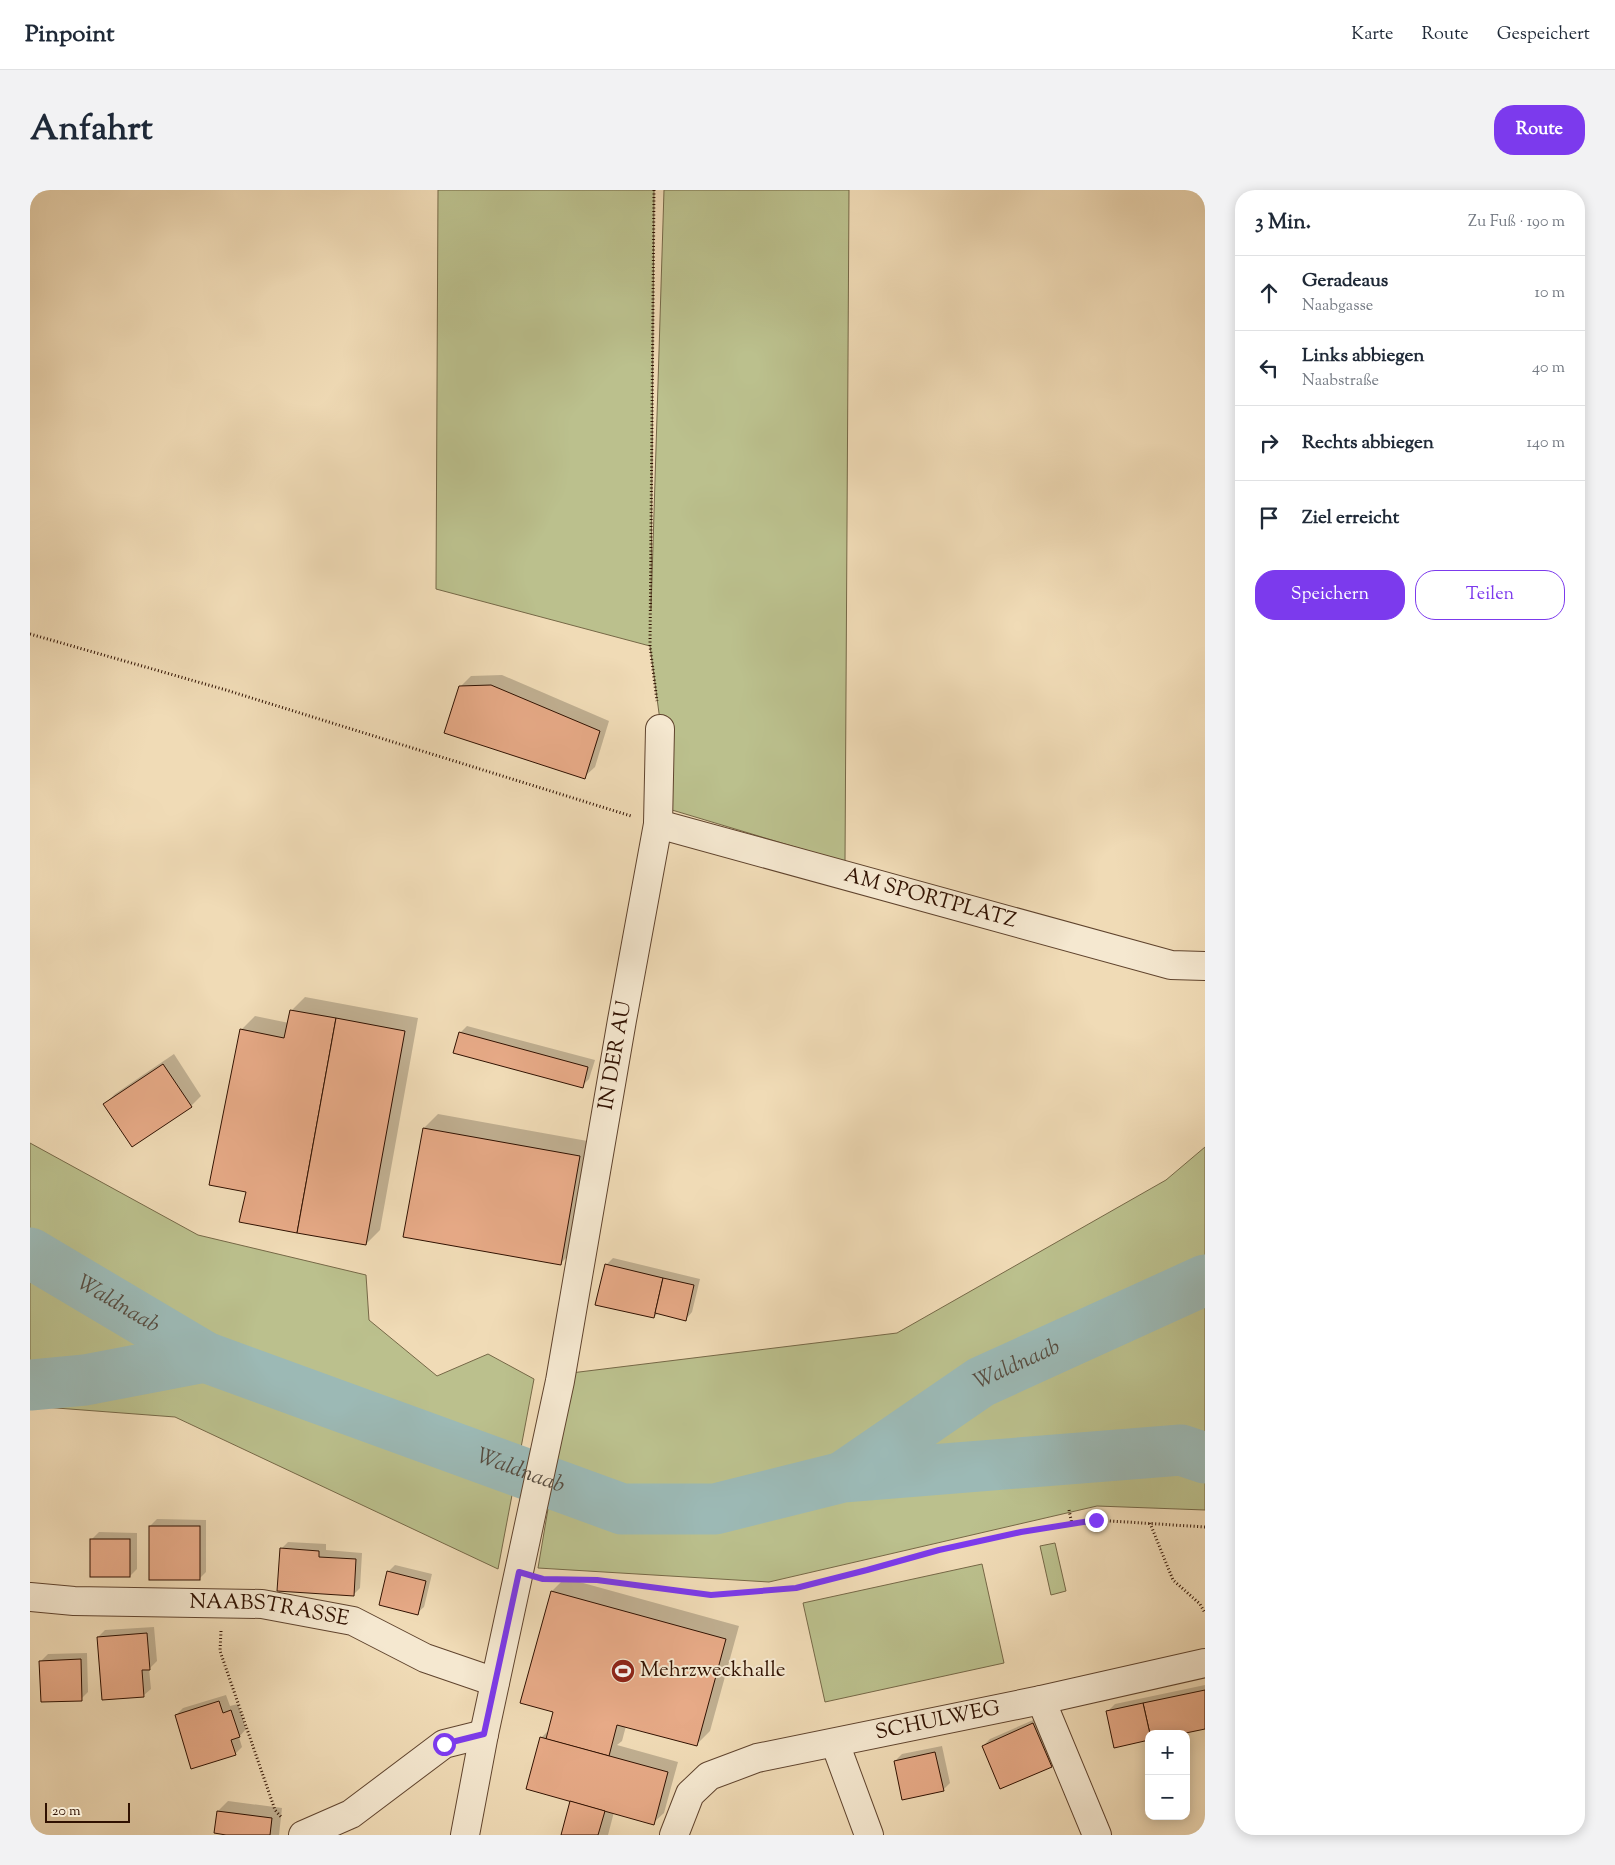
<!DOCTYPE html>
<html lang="de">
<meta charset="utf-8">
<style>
:root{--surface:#fff;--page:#f2f2f3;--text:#1f2937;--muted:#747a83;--line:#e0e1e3;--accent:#7c3aed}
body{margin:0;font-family:"Sorts Mill Goudy",serif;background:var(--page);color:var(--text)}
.controls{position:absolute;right:15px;bottom:15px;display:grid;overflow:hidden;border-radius:10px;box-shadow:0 2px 12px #0003}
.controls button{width:45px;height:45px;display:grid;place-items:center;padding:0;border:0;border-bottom:1px solid var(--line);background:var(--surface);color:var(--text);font:25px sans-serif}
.scale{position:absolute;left:15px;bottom:12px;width:85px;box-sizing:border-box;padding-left:5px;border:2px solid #301101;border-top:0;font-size:14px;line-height:18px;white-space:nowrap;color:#301101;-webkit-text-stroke:4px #f5e8d0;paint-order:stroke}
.stop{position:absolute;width:15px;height:15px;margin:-11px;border:4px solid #7c3aed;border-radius:50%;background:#fff}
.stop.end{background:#7c3aed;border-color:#fff;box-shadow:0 1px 5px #0008}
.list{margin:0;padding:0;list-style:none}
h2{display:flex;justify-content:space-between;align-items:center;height:65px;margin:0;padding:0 20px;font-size:21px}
h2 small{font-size:16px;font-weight:400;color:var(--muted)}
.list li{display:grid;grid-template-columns:32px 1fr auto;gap:15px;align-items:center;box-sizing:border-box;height:75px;padding:0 20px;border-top:1px solid var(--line)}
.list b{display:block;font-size:19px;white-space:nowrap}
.list p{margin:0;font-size:16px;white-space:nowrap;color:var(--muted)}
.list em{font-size:16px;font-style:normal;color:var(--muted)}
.actions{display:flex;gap:10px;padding:15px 20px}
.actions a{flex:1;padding:11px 0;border:1px solid var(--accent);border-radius:20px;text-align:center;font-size:18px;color:var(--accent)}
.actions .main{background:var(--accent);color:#fff}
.icon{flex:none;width:28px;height:28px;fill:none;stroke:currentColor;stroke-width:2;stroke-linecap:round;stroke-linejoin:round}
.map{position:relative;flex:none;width:1175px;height:1645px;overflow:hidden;border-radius:20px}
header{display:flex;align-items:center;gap:30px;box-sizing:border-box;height:70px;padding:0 25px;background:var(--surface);border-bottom:1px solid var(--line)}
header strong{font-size:24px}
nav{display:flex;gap:28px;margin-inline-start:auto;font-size:18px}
.intro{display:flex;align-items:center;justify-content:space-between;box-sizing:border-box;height:120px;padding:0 30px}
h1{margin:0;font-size:35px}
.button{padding:12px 22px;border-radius:20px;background:var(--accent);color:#fff;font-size:18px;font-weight:700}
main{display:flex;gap:30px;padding:0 30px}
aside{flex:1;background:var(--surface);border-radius:20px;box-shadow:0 2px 12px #0003}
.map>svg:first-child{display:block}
.green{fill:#bbc08d;stroke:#766847}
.shadow{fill:#0003}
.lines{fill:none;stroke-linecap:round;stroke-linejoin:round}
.river{stroke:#9cb9b5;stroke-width:51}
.building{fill:#e7aa87;stroke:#301101}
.minor-casing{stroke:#60442e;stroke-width:30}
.path{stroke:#301101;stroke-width:3;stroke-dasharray:1 2.5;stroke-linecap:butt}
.minor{stroke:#f5e8d0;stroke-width:28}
.route{stroke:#7c3aed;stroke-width:6}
.labels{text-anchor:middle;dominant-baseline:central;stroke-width:4;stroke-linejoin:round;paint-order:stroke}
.street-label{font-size:21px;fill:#301101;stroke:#f5e8d0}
.poi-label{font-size:21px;fill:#301101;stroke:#f5e8d0;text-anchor:start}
.water-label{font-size:22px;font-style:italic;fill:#564c40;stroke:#f5e8d0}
</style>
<header>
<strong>Pinpoint</strong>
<nav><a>Karte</a><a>Route</a><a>Gespeichert</a></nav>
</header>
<div class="intro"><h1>Anfahrt</h1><a class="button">Route</a></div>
<main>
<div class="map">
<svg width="1175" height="1645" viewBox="0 0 1175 1645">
<rect width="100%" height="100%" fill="#f0dbb6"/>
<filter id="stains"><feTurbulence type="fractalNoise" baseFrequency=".004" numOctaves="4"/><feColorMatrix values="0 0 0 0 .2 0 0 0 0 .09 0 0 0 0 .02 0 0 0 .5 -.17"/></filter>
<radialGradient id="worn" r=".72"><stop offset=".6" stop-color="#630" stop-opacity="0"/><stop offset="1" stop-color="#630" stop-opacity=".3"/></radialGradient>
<g class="green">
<polygon points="408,0 624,0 621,420 634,0 819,0 815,672 642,620 620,456 406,399"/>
<polygon points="0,953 168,1045 336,1085 339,1130 407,1186 458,1164 504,1189 468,1379 145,1227 0,1216"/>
<polygon points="1175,957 1175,1320 1067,1316 739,1392 508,1378 541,1183 867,1143 1136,990"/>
<polygon points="1025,1353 1036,1401 1021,1405 1010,1356"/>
<polygon points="952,1374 974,1473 795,1512 773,1413"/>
</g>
<g class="shadow">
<polygon points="472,485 579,531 565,577 554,587 430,497 441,486"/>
<polygon points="275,807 388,828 350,1040 336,1054 217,1001 211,840 225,826 259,833 261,821"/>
<polygon points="437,836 565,870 559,889 552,896 430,843"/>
<polygon points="144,864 171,906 161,916 75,914 85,904"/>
<polygon points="408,924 563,952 544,1060 530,1074 394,938"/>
<polygon points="583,1068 670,1089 662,1122 656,1129 628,1123 624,1127 576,1075"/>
<polygon points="127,1329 176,1330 176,1382 169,1389 120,1336"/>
<polygon points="69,1342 107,1343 107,1379 100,1386 62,1349"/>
<polygon points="258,1352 296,1354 296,1360 332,1363 330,1398 323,1405 251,1359"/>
<polygon points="365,1375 402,1384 394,1417 387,1423 358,1382"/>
<polygon points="535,1388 709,1436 680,1541 666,1555 596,1536 592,1551 587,1555 648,1572 634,1623 623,1633 584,1622 578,1645 533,1645 542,1611 511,1548 519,1540 524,1521 522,1401"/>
<polygon points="124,1437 127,1471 119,1479 121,1499 114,1505 68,1447 75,1440"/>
<polygon points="57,1463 58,1502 51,1509 11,1471 18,1464"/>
<polygon points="1175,1495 1175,1538 1078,1521 1085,1514"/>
<polygon points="196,1505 200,1516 208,1514 216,1539 209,1547 212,1557 205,1564 146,1525 153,1518"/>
<polygon points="1010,1527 1028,1569 1022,1575 971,1598 953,1556 960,1549"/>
<polygon points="912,1556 920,1593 913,1600 865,1571 872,1564"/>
<polygon points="198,1611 252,1618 249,1645 197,1645 188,1621"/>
</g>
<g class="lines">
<g class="river">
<path id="s1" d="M0,1063L175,1167L592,1319H685L813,1287L1151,1260L1175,1268"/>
<polyline points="0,1195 55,1190 175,1167"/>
<path id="s2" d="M814,1286L951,1192L1175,1090"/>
</g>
</g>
<g class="building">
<polygon points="461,495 570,541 555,589 414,543 429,496"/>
<polygon points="260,820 306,828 267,1043 209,1032 216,1002 179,995 210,839 254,848"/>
<polygon points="306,828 375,841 336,1055 267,1043"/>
<polygon points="429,842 558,877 553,898 423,863"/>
<polygon points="133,874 162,917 102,957 73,914"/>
<polygon points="393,938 550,966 531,1075 373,1047"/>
<polygon points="575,1074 633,1088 624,1128 565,1115"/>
<polygon points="633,1088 664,1095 656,1131 625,1123"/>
<rect x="119" y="1336" width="51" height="54"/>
<rect x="60" y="1349" width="40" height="38"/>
<polygon points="250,1358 289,1361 289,1367 326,1369 324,1406 247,1401"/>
<polygon points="357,1381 396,1391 388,1425 349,1415"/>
<polygon points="521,1401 696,1449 667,1556 587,1535 579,1566 516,1549 523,1522 490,1513"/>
<polygon points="117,1443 120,1480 112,1480 114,1507 72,1510 67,1447"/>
<polygon points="51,1469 52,1511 11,1512 9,1471"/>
<polygon points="1175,1500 1175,1539 1151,1544 1120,1544 1113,1513"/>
<polygon points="189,1511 193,1523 201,1520 210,1547 201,1550 206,1565 161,1579 145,1525"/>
<polygon points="1113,1513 1120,1544 1119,1550 1084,1558 1076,1521"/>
<polygon points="1003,1533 1022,1577 970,1599 952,1556"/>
<polygon points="510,1547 638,1582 624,1635 496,1599"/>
<polygon points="905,1562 914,1601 872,1610 864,1571"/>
<polygon points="540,1611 575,1621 568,1645 531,1645"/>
<polygon points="187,1621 242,1628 240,1645 196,1645 184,1643"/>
</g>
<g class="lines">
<g class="minor-casing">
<g id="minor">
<path id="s3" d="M628,634L1141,775L1175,776"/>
<path id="s4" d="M0,1407L44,1411L232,1414L323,1431L395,1468L465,1492"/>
<polyline points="1011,1510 1067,1645"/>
<polyline points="805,1553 839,1645"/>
<polyline points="273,1645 321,1624 414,1554 454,1544"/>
<path id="s5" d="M435,1645L454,1544L530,1191L592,830L628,634L630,539"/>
<path id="s6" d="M644,1645L660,1604L679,1586L727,1568L1011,1510L1175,1473"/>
</g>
</g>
<g class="path">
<polyline points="624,0 620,456 627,511"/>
<polyline points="0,444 196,500 601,626"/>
<polyline points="1039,1320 1042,1334"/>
<polyline points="1120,1333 1143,1390 1170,1414 1175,1423"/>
<polyline points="515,1389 567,1390 681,1405 766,1398 837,1380 909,1360 991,1342 1065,1330 1175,1337"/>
<polyline points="191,1441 190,1461 245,1620 252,1628"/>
</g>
<use href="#minor" class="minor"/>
</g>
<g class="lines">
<polyline class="route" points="414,1554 454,1544 489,1382 513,1389 567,1390 681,1405 766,1398 837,1380 909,1360 991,1342 1066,1330"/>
</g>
<defs>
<g id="stadium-disc" transform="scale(1.25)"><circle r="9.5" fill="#8f2418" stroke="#f5e8d0"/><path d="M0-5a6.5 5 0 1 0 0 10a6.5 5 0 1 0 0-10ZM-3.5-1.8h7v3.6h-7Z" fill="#fff"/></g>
</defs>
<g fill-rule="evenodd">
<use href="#stadium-disc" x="593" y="1481"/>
</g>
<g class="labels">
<g class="street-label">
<text stroke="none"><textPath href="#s3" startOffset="282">AM SPORTPLATZ</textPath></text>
<text stroke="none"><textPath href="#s5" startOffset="794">IN DER AU</textPath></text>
<text stroke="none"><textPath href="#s4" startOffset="240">NAABSTRASSE</textPath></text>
<text stroke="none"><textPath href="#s6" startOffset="306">SCHULWEG</textPath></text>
</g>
<g class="poi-label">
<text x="610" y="1481">Mehrzweckhalle</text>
</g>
<g class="water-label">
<text stroke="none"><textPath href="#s1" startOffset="102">Waldnaab</textPath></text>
<text stroke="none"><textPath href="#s2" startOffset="206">Waldnaab</textPath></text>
<text stroke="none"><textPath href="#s1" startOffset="539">Waldnaab</textPath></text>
</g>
</g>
<rect width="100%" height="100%" filter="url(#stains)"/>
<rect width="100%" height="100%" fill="url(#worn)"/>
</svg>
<div class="controls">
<button>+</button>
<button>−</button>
</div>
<div class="scale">20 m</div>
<div class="stop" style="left:414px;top:1554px"></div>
<div class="stop end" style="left:1066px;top:1330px"></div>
</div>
<aside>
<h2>3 Min.<small>Zu Fuß · 190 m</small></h2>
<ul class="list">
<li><svg class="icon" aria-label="ahead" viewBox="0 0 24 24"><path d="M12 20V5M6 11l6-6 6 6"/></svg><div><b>Geradeaus</b><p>Naabgasse</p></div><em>10 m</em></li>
<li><svg class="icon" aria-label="left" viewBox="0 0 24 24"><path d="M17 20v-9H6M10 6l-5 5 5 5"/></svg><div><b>Links abbiegen</b><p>Naabstraße</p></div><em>40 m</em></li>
<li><svg class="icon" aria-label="right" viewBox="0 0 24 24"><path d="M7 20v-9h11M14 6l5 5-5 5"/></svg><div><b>Rechts abbiegen</b></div><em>140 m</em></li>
<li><svg class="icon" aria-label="arrive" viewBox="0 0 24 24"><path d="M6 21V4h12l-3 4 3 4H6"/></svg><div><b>Ziel erreicht</b></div></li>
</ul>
<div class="actions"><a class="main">Speichern</a><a>Teilen</a></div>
</aside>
</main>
